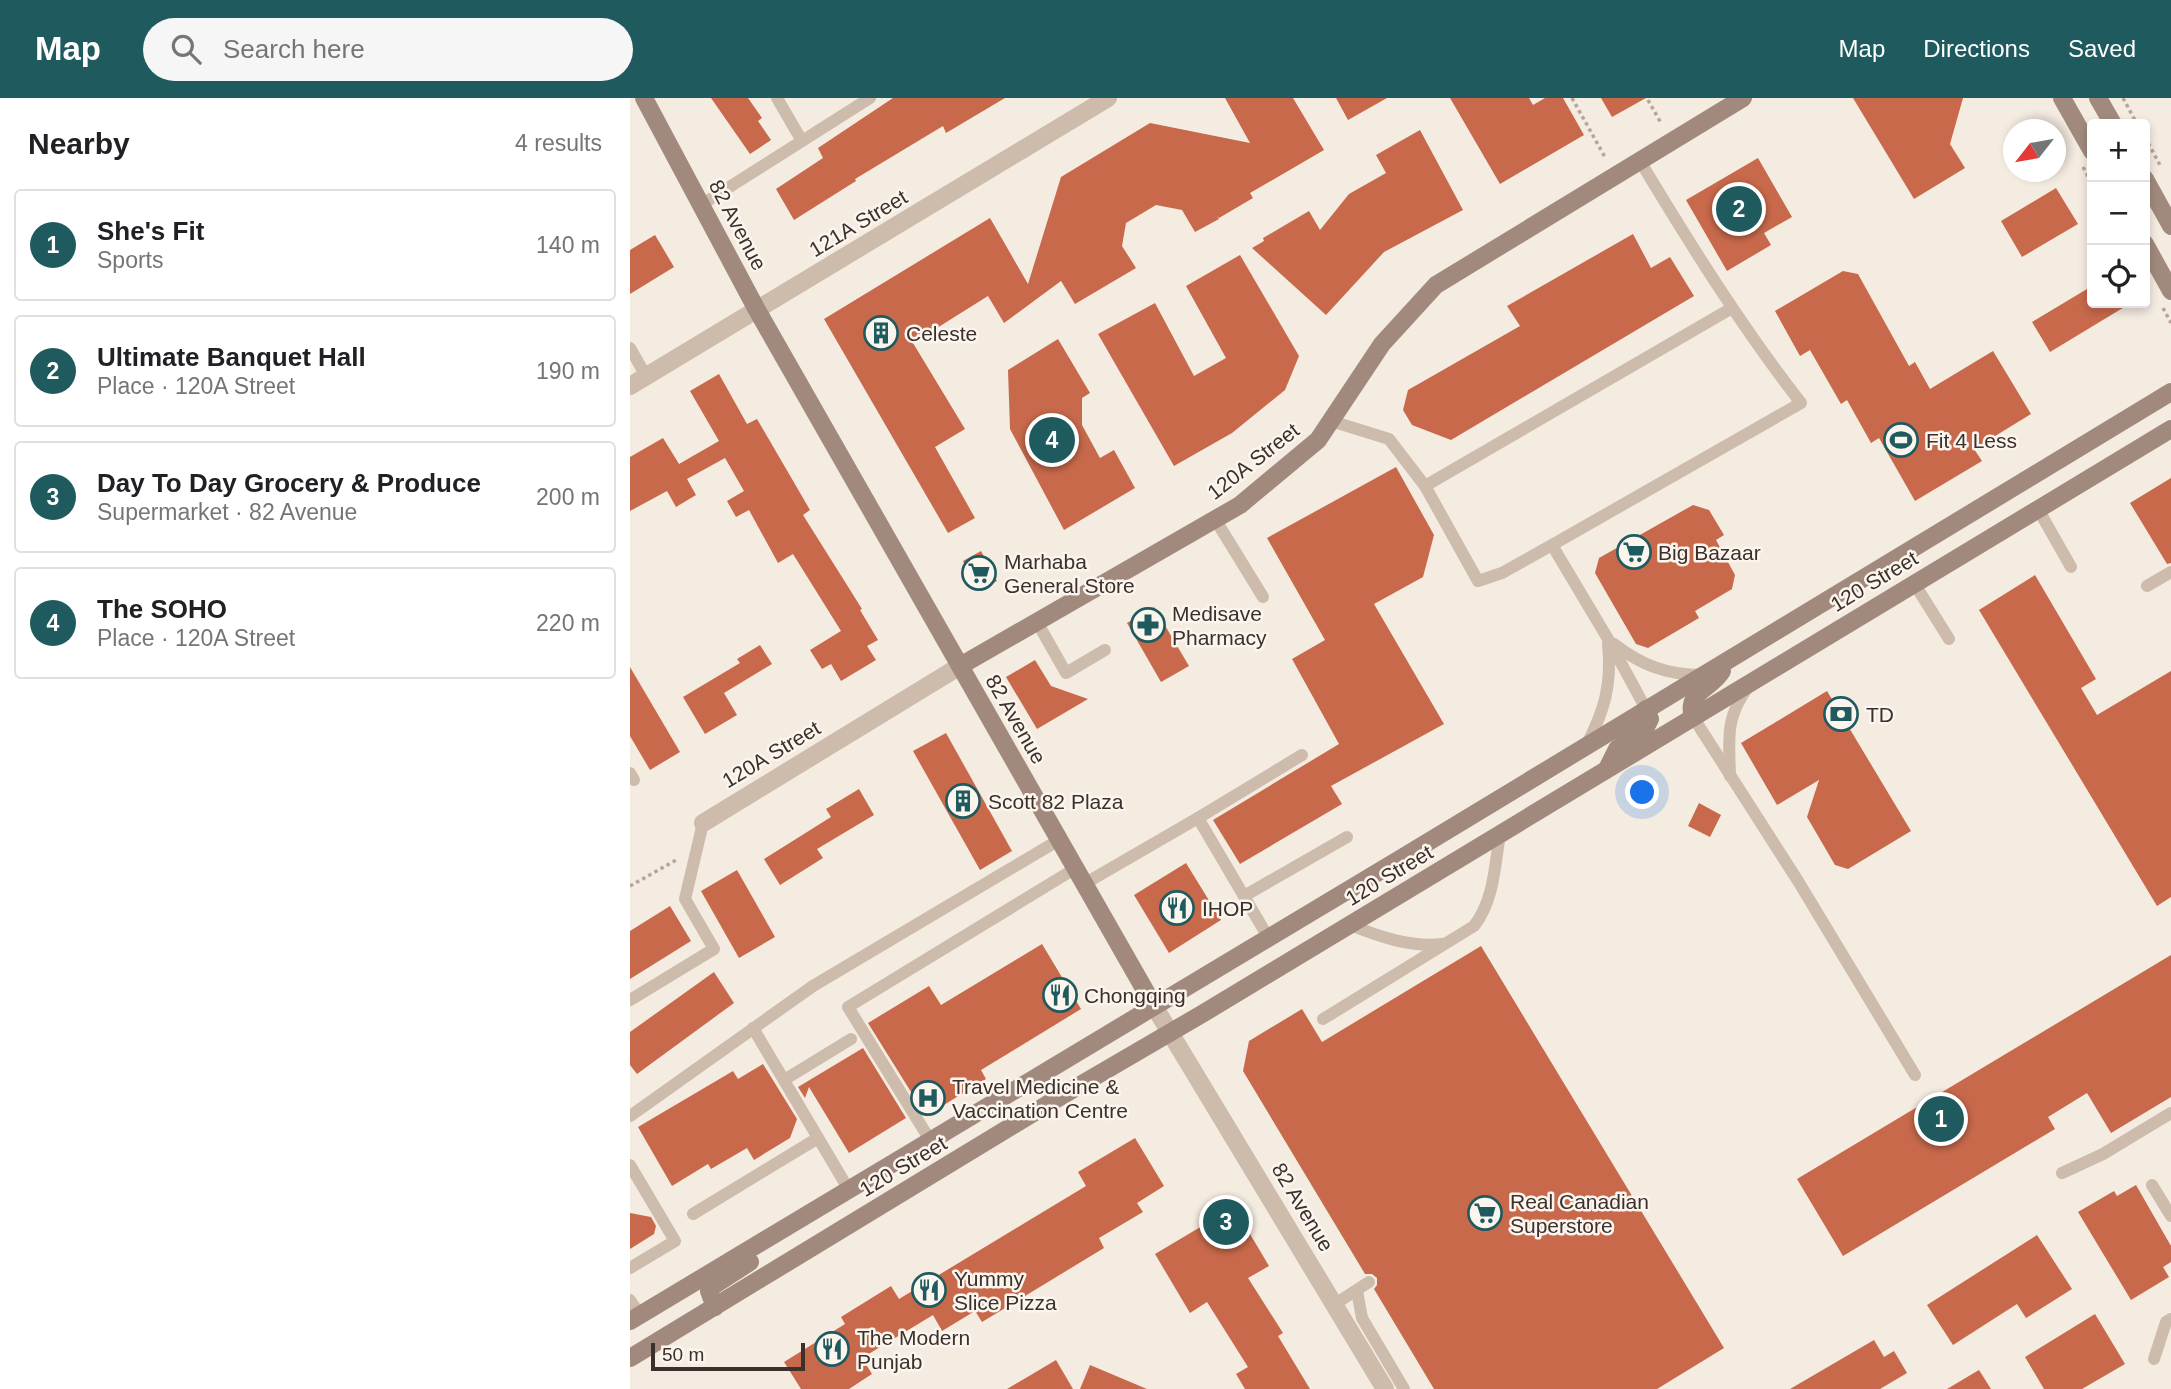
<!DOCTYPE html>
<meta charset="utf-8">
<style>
:root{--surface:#fff;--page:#f6f6f6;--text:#202124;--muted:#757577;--line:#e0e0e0;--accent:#1f5a5e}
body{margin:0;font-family:Helvetica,sans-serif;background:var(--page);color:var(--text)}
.controls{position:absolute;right:21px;top:21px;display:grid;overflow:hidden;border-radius:7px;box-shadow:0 4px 10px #0003}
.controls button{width:63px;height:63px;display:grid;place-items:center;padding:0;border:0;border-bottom:2px solid var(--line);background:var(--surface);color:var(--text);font:35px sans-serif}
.compass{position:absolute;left:1373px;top:21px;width:63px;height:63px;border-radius:50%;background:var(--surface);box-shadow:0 4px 10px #0003;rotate:239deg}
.scale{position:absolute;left:21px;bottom:18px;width:154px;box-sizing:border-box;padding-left:7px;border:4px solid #3b302b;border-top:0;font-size:19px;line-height:24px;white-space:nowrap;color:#3b302b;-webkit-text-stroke:5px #fbf5ee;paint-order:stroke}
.you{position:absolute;left:1013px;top:695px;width:24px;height:24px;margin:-18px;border:5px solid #fff;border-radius:50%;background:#1a73e8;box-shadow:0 0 0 10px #1a73e833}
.badge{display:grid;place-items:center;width:46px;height:46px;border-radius:50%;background:var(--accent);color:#fff;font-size:23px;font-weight:700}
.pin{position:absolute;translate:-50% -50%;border:4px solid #fff;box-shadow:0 2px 7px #0006}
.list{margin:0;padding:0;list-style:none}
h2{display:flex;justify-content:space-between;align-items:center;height:91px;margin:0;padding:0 28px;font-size:30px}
h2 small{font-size:23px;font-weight:400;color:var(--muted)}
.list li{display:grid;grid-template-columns:46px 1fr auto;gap:21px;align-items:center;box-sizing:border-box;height:112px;margin:0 14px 14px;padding:0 14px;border:2px solid var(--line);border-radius:7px}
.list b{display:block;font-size:26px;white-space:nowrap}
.list p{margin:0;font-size:23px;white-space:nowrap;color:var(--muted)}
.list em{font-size:23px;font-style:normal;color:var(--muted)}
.icon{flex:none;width:38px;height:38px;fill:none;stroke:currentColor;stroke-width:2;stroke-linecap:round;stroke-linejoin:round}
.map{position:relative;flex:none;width:1541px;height:1291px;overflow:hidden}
header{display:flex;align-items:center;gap:42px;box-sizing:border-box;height:98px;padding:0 35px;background:var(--accent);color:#fff}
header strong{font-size:33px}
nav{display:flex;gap:38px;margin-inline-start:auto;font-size:24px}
.search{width:490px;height:63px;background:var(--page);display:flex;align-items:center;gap:18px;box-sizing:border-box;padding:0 24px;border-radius:38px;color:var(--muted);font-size:26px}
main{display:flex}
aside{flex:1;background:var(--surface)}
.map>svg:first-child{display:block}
.building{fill:#c8694b}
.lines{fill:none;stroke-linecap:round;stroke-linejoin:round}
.path{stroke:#b9a596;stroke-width:3.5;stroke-dasharray:3.5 3.5;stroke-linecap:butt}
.lane{stroke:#cdbbac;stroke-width:12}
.street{stroke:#cdbbac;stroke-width:18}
.secondary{stroke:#a18a7d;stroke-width:18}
.labels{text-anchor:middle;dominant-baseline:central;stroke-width:5;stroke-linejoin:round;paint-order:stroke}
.street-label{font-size:21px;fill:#3b302b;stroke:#fbf5ee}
.poi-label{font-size:21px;fill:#3b302b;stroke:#fbf5ee;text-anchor:start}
</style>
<header>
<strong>Map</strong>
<div class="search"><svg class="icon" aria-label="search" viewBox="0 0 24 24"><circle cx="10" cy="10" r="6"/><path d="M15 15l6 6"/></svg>Search here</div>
<nav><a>Map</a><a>Directions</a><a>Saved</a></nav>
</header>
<main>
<aside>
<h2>Nearby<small>4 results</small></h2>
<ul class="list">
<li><span class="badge">1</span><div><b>She's Fit</b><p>Sports</p></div><em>140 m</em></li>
<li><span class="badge">2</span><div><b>Ultimate Banquet Hall</b><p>Place · 120A Street</p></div><em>190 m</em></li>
<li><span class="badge">3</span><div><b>Day To Day Grocery &amp; Produce</b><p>Supermarket · 82 Avenue</p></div><em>200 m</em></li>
<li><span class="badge">4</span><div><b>The SOHO</b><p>Place · 120A Street</p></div><em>220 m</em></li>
</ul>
</aside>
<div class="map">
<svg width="1541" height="1291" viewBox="0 0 1541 1291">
<rect width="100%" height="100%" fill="#f4ebe1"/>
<g class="building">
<polygon points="81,0 118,0 132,20 128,23 141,42 120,56"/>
<polygon points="263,0 375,0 316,35 313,28 225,81 226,83 164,122 146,91 193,60 188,50"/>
<polygon points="595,0 663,0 694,52 620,95 623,100 589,120 587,118 589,121 565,134 552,112 526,107 496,125 492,148 506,170 445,206 431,183 374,225 358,198 283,245 335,331 305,349 345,420 318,435 194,221 360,120 398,186 431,79 520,25 620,45"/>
<polygon points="706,0 757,0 718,22"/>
<polygon points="820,0 899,0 903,7 915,0 933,0 954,37 870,86"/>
<polygon points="971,0 1016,0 982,19"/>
<polygon points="1223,0 1333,0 1320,46 1335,70 1284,101"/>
<polygon points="790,32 833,112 754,154 696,217 622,150 634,143 633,140 679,113 690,132 719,96 756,75 746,57"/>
<polygon points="1128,60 1162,119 1134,135 1141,147 1097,173 1056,102"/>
<polygon points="1426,90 1448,126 1392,159 1371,123"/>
<polygon points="1003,136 1021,170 1040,159 1064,198 821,342 782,327 773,312 778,292 890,228 877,208"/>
<polygon points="25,137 44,169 0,196 0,152"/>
<polygon points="610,157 669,258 655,292 602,335 544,368 468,236 525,205 564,278 596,260 556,188"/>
<polygon points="1213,173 1228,176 1279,268 1285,264 1300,291 1363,253 1401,316 1344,351 1352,363 1285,403 1249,340 1241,345 1217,302 1211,306 1180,252 1170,258 1145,213"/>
<polygon points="1462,188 1462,205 1501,205 1420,254 1402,224"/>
<polygon points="428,241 460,295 452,300 452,327 470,360 484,352 505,390 434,432 380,331 378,272"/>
<polygon points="89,276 117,326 127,321 180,412 173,417 232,511 230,512 248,542 237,548 246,562 211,583 201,566 192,571 180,552 211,533 163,456 148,465 119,412 106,419 97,403 114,393 95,360 57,381 66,397 46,409 37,393 0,413 0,359 33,340 49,366 89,343 60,293"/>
<polygon points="766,369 804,437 793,479 744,506 814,626 701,688 712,706 610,766 583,722 709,646 662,561 695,542 637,440"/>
<polygon points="1541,380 1541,465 1537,466 1500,405"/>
<polygon points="1063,407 1079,412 1094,437 1086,442 1105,477 1102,491 1065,513 1069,520 1018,550 1006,546 965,475 969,460"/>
<polygon points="351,453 367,483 348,493 333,463"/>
<polygon points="1405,477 1466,581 1451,590 1467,617 1541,573 1541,799 1527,808 1349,512"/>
<polygon points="524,509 559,568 531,584 497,525"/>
<polygon points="130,547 142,566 94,595 107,617 75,636 53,599 110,565 107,561"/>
<polygon points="405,562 421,588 458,601 407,631 376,579"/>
<polygon points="0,569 50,654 20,672 0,638"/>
<polygon points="1197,593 1281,733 1218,771 1205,767 1177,719 1189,682 1147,707 1111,645"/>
<polygon points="316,635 382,753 350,772 283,653"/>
<polygon points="229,691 244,717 187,751 193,760 150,787 134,761 201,719 196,711"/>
<polygon points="1069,705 1091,717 1080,739 1058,728"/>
<polygon points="556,765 591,822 539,855 504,797"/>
<polygon points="107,772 145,839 109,860 71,793"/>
<polygon points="40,808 61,843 0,881 0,833"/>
<polygon points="412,846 451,911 351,972 356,981 296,1018 238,925 299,888 311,907"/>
<polygon points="851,848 1094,1250 1027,1291 804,1291 744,1191 747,1187 747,1180 742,1176 735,1176 613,973 619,943 672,911 692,944"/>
<polygon points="1541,857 1541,999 1481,1035 1457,995 1418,1019 1425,1031 1213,1158 1167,1081"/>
<polygon points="84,874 104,905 7,976 0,967 0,934"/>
<polygon points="233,950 276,1020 219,1055 179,989 175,1000 168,989"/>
<polygon points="133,966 167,1021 160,1040 124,1062 117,1050 81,1071 78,1066 42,1088 8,1029 103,973 108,981"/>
<polygon points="505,1040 534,1088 507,1105 513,1114 469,1140 474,1150 352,1224 345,1213 312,1233 303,1217 232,1260 242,1276 219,1291 171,1291 154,1264 215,1226 211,1219 261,1188 269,1201 456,1088 448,1074"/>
<polygon points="1506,1087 1541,1148 1541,1164 1533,1169 1539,1179 1501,1202 1448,1114 1484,1093 1487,1098"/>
<polygon points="604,1109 639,1168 618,1180 653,1235 648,1238 680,1291 615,1291 606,1276 618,1269 577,1204 560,1215 525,1156"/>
<polygon points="0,1115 21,1119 26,1128 24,1136 0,1151"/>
<polygon points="1407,1137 1442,1191 1396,1220 1387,1206 1323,1247 1297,1207"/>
<polygon points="1465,1216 1495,1266 1452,1291 1414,1291 1395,1259"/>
<polygon points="1244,1242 1254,1259 1264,1253 1277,1275 1250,1291 1160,1291"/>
<polygon points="426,1262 443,1291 377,1291"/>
<polygon points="460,1267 517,1291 450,1291"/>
<polygon points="1349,1272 1361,1291 1317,1291"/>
</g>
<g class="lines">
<g class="path">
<polyline points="942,0 976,61"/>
<polyline points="1493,0 1507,26"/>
<polyline points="1018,2 1031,25"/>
<polyline points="1515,39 1531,69"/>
<polyline points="1453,69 1462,86"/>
<polyline points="1533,210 1541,225"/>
<polyline points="0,788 48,761"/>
</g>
<g class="lane">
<polyline points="147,0 172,43"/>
<polyline points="71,107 240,0"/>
<polyline points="0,250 16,278"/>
<polyline points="701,323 759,341 795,388 848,483 872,475 922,447 978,541 1016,611"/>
<polyline points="795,388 1102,210"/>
<polyline points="1408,411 1441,469"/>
<polyline points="585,421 633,499"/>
<path d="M922,447L1171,305C1111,228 1060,146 1010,63"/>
<polyline points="1284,485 1319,541"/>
<polyline points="1517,488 1541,474"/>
<polyline points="407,524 436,575 475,552"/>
<path d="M984,546C1011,567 1037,577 1072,577"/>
<polyline points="1063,619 1168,783 1285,977"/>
<path d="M956,648C975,612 982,586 978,545"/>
<polyline points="0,675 4,682"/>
<path d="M1100,678C1099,641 1095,620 1118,589"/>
<polyline points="568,720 672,657"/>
<polyline points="454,786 568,720 638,839"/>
<polyline points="614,798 717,739"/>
<path d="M720,827C748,838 781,850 812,846"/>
<polyline points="0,902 84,851 55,801 73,725"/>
<path d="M693,921L844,828C864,803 865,766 870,736"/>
<polyline points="123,930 219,1092"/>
<polyline points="154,982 221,941"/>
<polyline points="0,1018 183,888 429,742"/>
<polyline points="300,1042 218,909 446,770"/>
<polyline points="0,1067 45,1143 0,1170"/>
<polyline points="1432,1075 1473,1056 1541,1015"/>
<polyline points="1522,1087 1541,1118"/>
<polyline points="63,1116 188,1040"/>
<polyline points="727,1193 732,1220 774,1291"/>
<polyline points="0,1202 10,1217"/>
<polyline points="705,1206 739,1184"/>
<polyline points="1524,1261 1536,1224 1541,1221"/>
</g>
<g class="street">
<polyline points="0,288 478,0"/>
<polyline points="73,725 330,568"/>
<polyline points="524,908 755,1291"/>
</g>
<g class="secondary">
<polyline points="14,0 127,212 524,908"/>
<polyline points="1432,0 1462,53"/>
<polyline points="1468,0 1483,26"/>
<polyline points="1515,81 1541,128"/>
<polyline points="1515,146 1541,193"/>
<polyline points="330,568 610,407 688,342 752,246 806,187 1113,0"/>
<path d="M1063,619C1055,594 1082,591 1092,573"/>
<polyline points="978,669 987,651 1016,629 1020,621 1016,611"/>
<polyline points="85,1209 79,1193 83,1188 120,1164"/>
<polyline points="0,1223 770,761 1541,294"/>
<polyline points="0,1260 423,1003 572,916 1541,331"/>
</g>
</g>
<defs>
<g id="building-ring" transform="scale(1.75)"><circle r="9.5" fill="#fbf5ee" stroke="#1f5a5e" stroke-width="1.5"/><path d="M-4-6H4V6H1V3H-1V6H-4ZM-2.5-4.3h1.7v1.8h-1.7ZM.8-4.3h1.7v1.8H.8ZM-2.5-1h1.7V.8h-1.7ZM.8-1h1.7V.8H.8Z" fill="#1f5a5e"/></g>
<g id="stadium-ring" transform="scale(1.75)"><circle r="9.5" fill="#fbf5ee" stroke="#1f5a5e" stroke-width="1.5"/><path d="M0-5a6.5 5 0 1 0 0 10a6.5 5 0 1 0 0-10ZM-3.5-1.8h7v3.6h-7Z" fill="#1f5a5e"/></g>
<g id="supermarket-ring" transform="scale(1.75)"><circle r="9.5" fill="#fbf5ee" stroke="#1f5a5e" stroke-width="1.5"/><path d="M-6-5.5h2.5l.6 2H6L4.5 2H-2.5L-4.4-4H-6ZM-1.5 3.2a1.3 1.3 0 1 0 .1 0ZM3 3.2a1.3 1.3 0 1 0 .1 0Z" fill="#1f5a5e"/></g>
<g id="pharmacy-ring" transform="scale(1.75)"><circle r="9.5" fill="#fbf5ee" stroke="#1f5a5e" stroke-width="1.5"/><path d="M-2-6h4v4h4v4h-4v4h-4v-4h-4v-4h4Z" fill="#1f5a5e"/></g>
<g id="bank-ring" transform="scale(1.75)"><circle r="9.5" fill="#fbf5ee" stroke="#1f5a5e" stroke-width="1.5"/><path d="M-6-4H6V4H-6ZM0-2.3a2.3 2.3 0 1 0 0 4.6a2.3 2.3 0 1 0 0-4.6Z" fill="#1f5a5e"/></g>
<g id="restaurant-ring" transform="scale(1.75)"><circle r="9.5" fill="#fbf5ee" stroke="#1f5a5e" stroke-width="1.5"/><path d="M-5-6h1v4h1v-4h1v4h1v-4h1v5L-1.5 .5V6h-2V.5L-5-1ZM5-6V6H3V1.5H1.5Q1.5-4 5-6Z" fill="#1f5a5e"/></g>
<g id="hospital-ring" transform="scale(1.75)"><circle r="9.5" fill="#fbf5ee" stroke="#1f5a5e" stroke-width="1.5"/><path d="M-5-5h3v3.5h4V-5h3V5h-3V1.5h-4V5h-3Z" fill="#1f5a5e"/></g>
</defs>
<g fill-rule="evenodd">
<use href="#building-ring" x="251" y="235"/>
<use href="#stadium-ring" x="1271" y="342"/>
<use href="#supermarket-ring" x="1004" y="454"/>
<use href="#supermarket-ring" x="349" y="475"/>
<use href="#pharmacy-ring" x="518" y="527"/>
<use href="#bank-ring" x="1211" y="616"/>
<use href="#building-ring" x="333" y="703"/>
<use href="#restaurant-ring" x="547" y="810"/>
<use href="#restaurant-ring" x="430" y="897"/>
<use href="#hospital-ring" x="298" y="1000"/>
<use href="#supermarket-ring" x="855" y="1115"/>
<use href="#restaurant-ring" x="299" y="1192"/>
<use href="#restaurant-ring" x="202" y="1251"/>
</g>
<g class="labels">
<g class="street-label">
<text transform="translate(228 125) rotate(-31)">121A Street</text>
<text transform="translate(108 127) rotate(62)">82 Avenue</text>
<text transform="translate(623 363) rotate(-38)">120A Street</text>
<text transform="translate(1244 483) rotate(-31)">120 Street</text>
<text transform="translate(386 621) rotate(60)">82 Avenue</text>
<text transform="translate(141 656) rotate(-31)">120A Street</text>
<text transform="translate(759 777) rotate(-31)">120 Street</text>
<text transform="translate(273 1068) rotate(-31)">120 Street</text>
<text transform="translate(673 1109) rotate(59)">82 Avenue</text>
</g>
<g class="poi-label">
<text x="276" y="235">Celeste</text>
<text x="1296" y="342">Fit 4 Less</text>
<text x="1028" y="454">Big Bazaar</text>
<text x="374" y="463">Marhaba<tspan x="374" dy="24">General Store</tspan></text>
<text x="542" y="515">Medisave<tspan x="542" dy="24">Pharmacy</tspan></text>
<text x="1236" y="616">TD</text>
<text x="358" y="703">Scott 82 Plaza</text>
<text x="572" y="810">IHOP</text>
<text x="454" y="897">Chongqing</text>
<text x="322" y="988">Travel Medicine &amp;<tspan x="322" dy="24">Vaccination Centre</tspan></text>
<text x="880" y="1103">Real Canadian<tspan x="880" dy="24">Superstore</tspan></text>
<text x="324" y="1180">Yummy<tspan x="324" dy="24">Slice Pizza</tspan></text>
<text x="227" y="1239">The Modern<tspan x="227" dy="24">Punjab</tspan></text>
</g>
</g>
</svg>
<div class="controls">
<button>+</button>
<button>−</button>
<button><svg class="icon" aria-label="locate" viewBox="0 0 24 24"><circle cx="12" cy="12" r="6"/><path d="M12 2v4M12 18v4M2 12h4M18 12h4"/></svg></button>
</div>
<svg class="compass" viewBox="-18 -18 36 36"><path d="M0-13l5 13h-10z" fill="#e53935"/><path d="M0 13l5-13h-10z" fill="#757577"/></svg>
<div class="scale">50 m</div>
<div class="you"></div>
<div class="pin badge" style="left:1311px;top:1021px">1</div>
<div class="pin badge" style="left:1109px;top:111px">2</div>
<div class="pin badge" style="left:596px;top:1124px">3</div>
<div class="pin badge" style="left:422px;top:342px">4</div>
</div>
</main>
